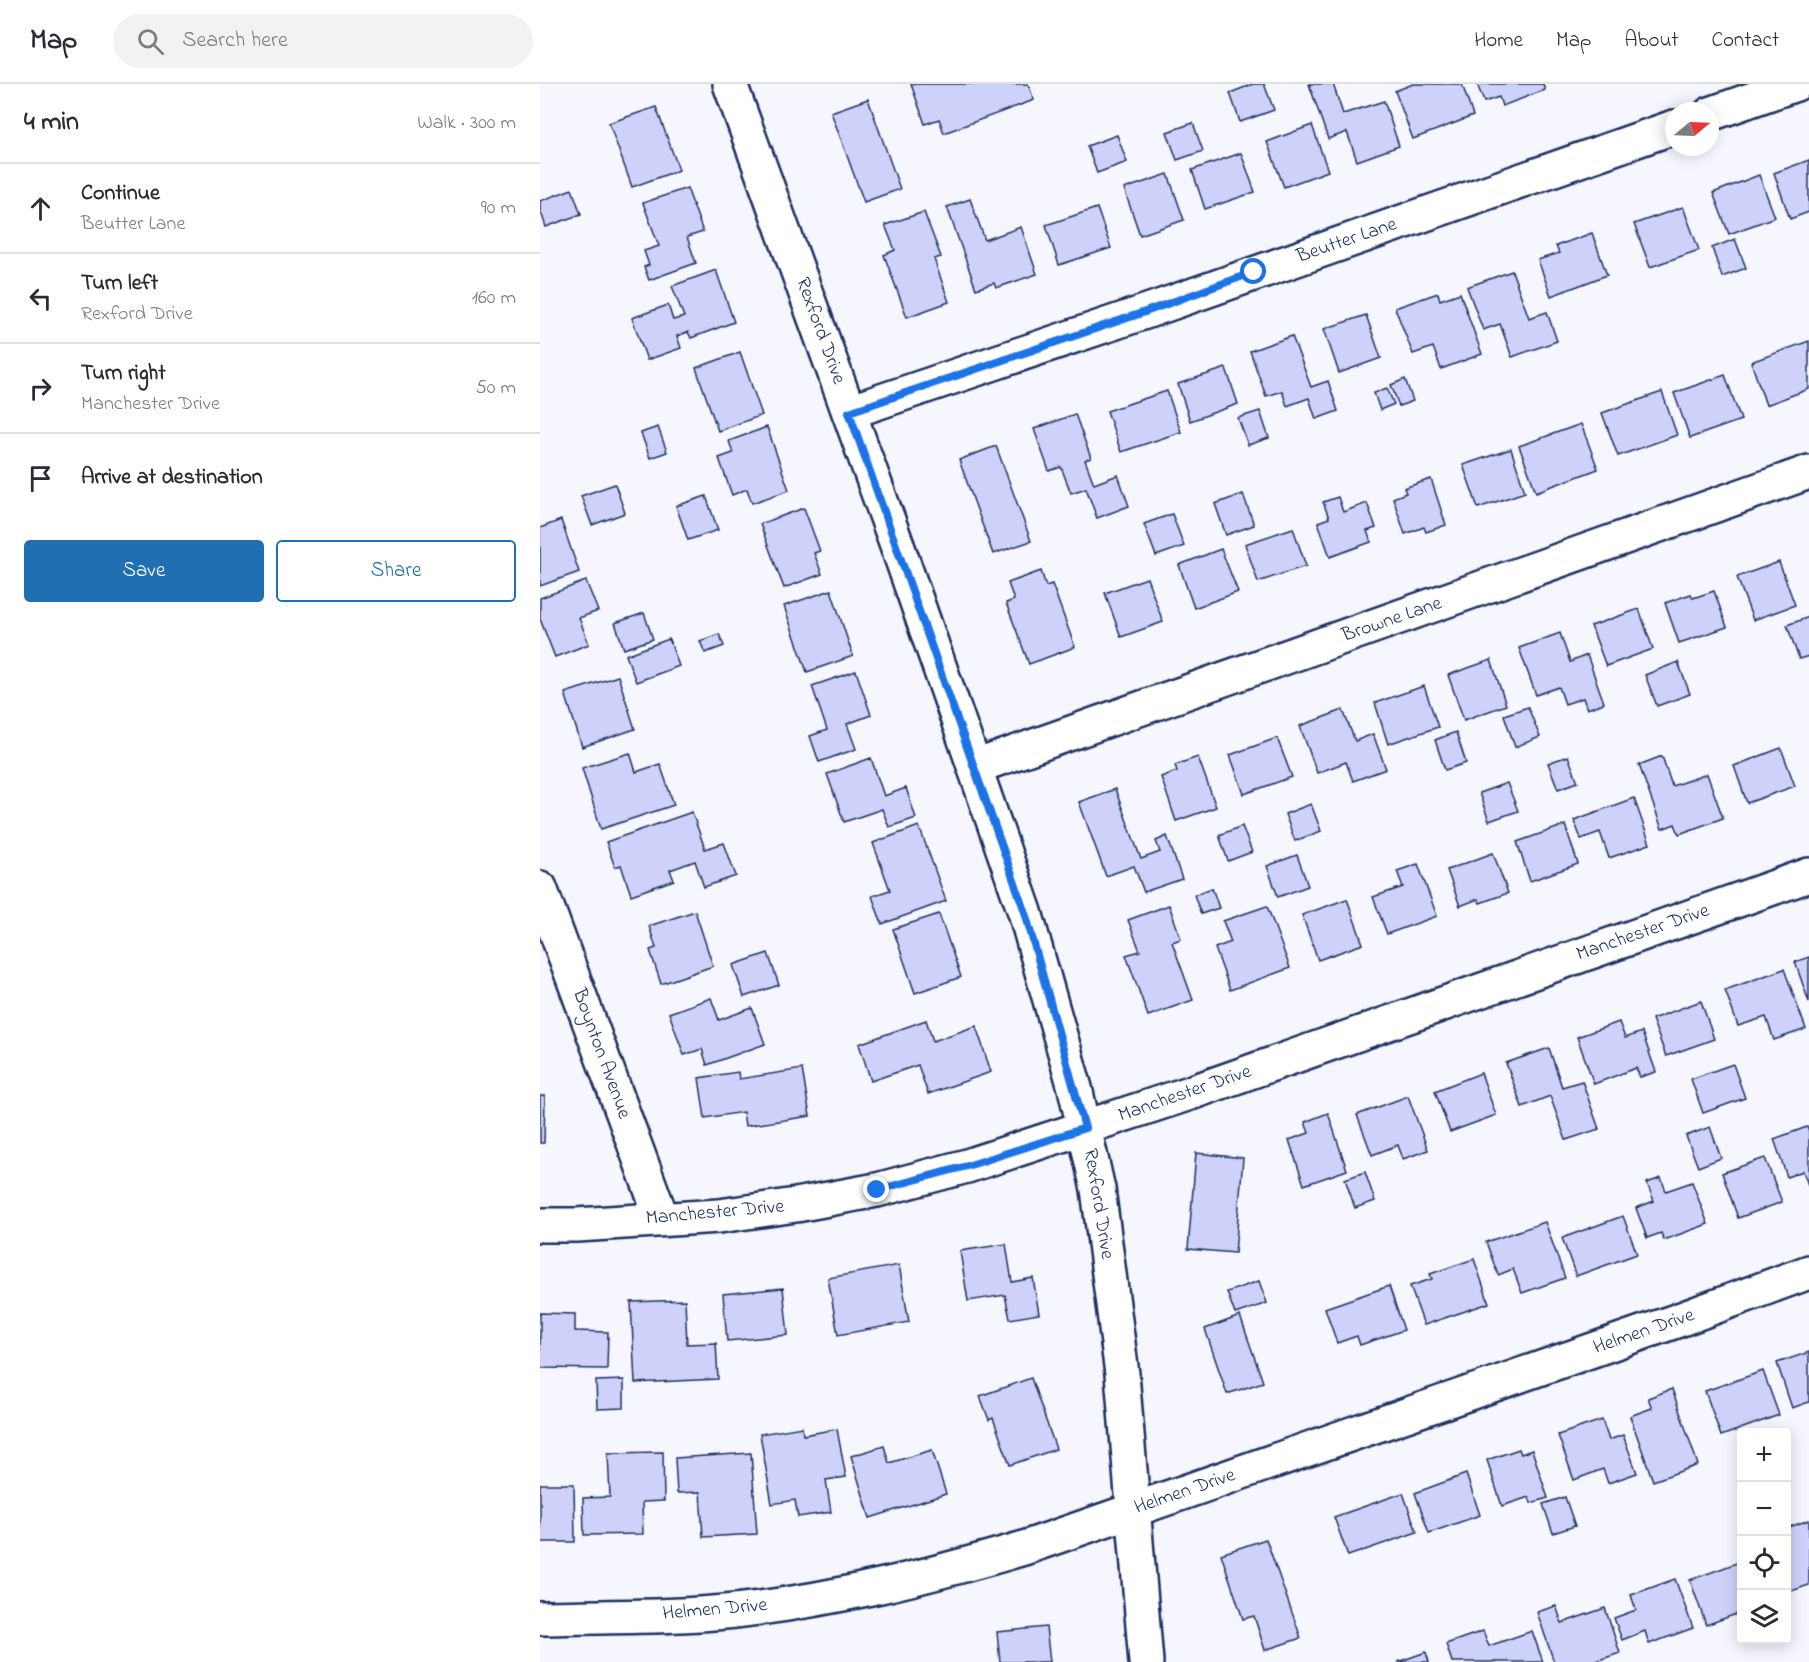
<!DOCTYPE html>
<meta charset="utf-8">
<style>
:root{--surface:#fff;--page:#f2f2f3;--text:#2b2b33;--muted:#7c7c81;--line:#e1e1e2;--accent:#1f6fb2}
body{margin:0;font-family:"Indie Flower",sans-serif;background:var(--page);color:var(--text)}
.controls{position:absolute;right:18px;bottom:18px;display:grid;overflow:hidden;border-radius:6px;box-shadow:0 3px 15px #0003}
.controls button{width:54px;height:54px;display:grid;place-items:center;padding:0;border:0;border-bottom:2px solid var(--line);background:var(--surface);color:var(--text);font:30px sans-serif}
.compass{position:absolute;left:1125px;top:18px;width:54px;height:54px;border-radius:50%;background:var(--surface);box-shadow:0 3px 15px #0003;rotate:71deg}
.stop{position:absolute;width:18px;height:18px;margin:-14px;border:4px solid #1a73e8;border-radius:50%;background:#fff}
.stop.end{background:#1a73e8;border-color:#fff;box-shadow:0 2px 6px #0008}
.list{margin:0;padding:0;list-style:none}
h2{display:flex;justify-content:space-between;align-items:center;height:78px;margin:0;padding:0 24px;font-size:26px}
h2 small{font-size:20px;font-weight:400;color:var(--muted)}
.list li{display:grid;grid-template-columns:39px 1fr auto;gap:18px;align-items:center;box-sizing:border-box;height:90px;padding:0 24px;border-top:2px solid var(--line)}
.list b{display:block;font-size:22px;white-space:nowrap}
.list p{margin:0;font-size:20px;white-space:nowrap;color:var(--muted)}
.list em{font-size:20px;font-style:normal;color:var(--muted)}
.actions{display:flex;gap:12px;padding:18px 24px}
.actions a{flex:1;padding:14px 0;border:2px solid var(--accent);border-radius:6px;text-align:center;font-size:21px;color:var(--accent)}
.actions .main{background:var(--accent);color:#fff}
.icon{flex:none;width:33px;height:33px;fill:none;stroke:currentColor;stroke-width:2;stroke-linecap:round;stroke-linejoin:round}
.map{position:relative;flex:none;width:1269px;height:1578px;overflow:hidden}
header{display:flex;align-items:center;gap:36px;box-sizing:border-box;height:84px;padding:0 30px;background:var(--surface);border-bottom:2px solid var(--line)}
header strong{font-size:28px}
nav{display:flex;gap:33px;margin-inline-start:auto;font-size:21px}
.search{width:420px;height:54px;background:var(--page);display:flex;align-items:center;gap:15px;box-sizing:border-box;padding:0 21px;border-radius:33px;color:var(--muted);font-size:22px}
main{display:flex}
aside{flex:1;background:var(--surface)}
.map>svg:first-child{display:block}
.building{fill:#ced2fa;stroke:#1b2f5e;stroke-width:1.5}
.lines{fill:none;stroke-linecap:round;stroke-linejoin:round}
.minor-casing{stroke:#1b2f5e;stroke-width:38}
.minor{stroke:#fff;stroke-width:33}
.route{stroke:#1a73e8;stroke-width:8}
.labels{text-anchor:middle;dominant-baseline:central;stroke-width:5;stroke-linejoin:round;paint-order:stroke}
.street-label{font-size:20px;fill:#1b2f5e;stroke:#fff}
</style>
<header>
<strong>Map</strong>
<div class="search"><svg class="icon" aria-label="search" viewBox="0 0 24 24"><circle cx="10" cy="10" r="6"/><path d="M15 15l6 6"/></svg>Search here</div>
<nav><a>Home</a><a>Map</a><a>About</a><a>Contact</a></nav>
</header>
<main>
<aside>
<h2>4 min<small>Walk · 300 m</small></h2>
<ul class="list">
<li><svg class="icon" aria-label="ahead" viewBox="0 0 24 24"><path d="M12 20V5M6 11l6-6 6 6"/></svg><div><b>Continue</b><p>Beutter Lane</p></div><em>90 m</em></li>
<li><svg class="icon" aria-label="left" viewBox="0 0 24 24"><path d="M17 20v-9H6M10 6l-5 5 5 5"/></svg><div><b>Turn left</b><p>Rexford Drive</p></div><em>160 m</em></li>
<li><svg class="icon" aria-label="right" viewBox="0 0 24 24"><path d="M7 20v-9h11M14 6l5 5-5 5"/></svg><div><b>Turn right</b><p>Manchester Drive</p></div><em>50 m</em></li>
<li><svg class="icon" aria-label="arrive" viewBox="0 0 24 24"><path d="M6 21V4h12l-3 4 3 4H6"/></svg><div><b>Arrive at destination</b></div></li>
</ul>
<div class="actions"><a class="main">Save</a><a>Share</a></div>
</aside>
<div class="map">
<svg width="1269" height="1578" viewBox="0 0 1269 1578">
<rect width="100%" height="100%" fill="#f5f6fe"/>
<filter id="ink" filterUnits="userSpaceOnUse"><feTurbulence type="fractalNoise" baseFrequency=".0167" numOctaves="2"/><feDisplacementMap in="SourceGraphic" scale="12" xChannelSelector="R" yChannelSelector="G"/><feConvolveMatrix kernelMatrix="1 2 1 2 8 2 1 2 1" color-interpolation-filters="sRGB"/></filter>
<g filter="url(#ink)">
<g class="building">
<polygon points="371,0 488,0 494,16 404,49 399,35 385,40"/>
<polygon points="713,0 724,0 734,26 700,38 690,9"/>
<polygon points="769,0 793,0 803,30 844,17 859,62 817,77 807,48 788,55"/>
<polygon points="873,0 922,0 933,32 873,55 855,7"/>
<polygon points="937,0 1003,0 1005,6 962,22 959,13 944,18"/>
<polygon points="328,15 360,105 324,118 291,28"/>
<polygon points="116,23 139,86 92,103 69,39"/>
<polygon points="653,39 663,67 637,76 627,48"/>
<polygon points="772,41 788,87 744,103 727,58"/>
<polygon points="577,51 587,78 557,89 547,62"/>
<polygon points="701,69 715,108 665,125 652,86"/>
<polygon points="1269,76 1269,128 1250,135 1234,89"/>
<polygon points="628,90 644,136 600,151 584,105"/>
<polygon points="1219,91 1235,133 1189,150 1173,109"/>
<polygon points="147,104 163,148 147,153 156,179 109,196 104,183 109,181 104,167 119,162 103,119"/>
<polygon points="32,105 41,130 6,143 0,125 0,117"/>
<polygon points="430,115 445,156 481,143 497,190 456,204 454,199 436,205 407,123"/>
<polygon points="1143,123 1159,166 1110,183 1094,140"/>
<polygon points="557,124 571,164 519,181 506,141"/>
<polygon points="384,128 401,173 394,175 409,218 367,233 344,171 355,166 345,141"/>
<polygon points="1052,149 1067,191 1011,212 998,176 1019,169 1016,162"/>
<polygon points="1195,155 1206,184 1182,193 1172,164"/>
<polygon points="176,186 194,238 151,254 148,248 137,252 141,264 107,276 92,234 128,221 133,236 144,233 132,202"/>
<polygon points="972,187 989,234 1007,228 1017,257 972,273 960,240 943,246 927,203"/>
<polygon points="898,209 900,216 920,209 942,270 901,285 893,263 873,270 855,224"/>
<polygon points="826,231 841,274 799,289 784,245"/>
<polygon points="752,252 771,303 788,297 798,327 776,335 769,314 747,322 742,307 726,312 710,267"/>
<polygon points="1269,257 1269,305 1226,321 1211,278"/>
<polygon points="200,268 222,331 178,347 156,284"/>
<polygon points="686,284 698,320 650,337 638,300"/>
<polygon points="1185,291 1201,336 1150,354 1134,309"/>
<polygon points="865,295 873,317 859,322 851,301"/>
<polygon points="847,304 854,320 840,326 834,309"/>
<polygon points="627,307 641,348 581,368 567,327"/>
<polygon points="1122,308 1137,351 1078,372 1062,329"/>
<polygon points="720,327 729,354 708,361 698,334"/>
<polygon points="535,330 551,374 545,376 554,400 578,391 589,422 557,434 546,404 531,409 521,383 509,387 494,345"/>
<polygon points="1041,340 1058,385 996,408 979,362"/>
<polygon points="118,343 127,368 110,374 101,349"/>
<polygon points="227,343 249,406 212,419 207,405 192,411 179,374 193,369 189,357"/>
<polygon points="456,362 491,457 453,470 419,376"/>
<polygon points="971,365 985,408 938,424 923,381"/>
<polygon points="891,395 906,441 886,448 884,443 865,450 853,414 866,409 864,404"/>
<polygon points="75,400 85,429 52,441 41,412"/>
<polygon points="703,410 714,441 686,451 675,420"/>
<polygon points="166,412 178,446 148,456 136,422"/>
<polygon points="798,413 803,428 827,419 836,444 827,447 831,458 790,473 778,438 789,434 783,418"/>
<polygon points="264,424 280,467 274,469 282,490 244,504 220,440"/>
<polygon points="632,430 644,462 616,472 604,440"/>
<polygon points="21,436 39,488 0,502 0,444"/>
<polygon points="753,444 766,482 718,498 705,460"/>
<polygon points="681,465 698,508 654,524 639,481"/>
<polygon points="1239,478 1255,521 1213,536 1197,493"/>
<polygon points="501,487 506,502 512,500 535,563 489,580 466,519 474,516 468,499"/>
<polygon points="607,494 623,538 581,553 565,509"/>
<polygon points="46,497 58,527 39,534 49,560 15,573 0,535 0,514"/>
<polygon points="291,506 313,572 267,588 244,522"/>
<polygon points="1174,507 1187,543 1139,559 1125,519 1151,510 1153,514"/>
<polygon points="1099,525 1113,565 1066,582 1051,542"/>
<polygon points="104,529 113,555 84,565 75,539"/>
<polygon points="1269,533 1269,572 1259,575 1247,541"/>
<polygon points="1020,549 1030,578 1047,571 1064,619 1047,625 1043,614 1025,620 1019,603 996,611 979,564"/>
<polygon points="179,550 184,562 165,569 160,557"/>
<polygon points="129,555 139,582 96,598 86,571"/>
<polygon points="951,576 966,621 924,636 908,591"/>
<polygon points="1138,578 1150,610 1117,622 1105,591"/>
<polygon points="316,587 331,631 307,640 316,665 279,678 270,652 287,646 272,602"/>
<polygon points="78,592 95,645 42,663 25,609"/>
<polygon points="884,602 898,643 848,660 835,619"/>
<polygon points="988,623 1000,653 975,663 964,631"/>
<polygon points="803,626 815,657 833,650 846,685 813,697 806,678 777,689 760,642"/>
<polygon points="916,648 926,679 905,686 895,656"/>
<polygon points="737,654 752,693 704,710 690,671"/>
<polygon points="1241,664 1255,702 1207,719 1194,682"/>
<polygon points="90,669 96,688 120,680 134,721 61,745 42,684"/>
<polygon points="1028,672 1038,698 1018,705 1008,679"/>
<polygon points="1122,672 1132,702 1167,690 1183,734 1139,750 1135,740 1122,745 1099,681"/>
<polygon points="658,673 676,723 636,737 621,693 637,687 635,681"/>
<polygon points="331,674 344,712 366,704 376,734 349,743 342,725 304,738 287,690"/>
<polygon points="967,699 978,727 949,737 939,709"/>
<polygon points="575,705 601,775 620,768 616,757 627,752 642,795 604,808 594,782 566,792 539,718"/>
<polygon points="1094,714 1110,760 1069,774 1060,748 1041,755 1034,736"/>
<polygon points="771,720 781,747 755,757 745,730"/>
<polygon points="152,728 165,765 184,759 196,792 164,803 155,777 130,786 134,796 91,811 81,781 75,783 66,758"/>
<polygon points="1025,741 1038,780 990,797 977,758"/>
<polygon points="379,742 406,817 342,840 332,812 350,806 333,759"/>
<polygon points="702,742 712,768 688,777 679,751"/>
<polygon points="953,769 968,809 940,819 938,815 920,822 907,786"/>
<polygon points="757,771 768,802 738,813 727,782"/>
<polygon points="878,780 897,832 847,850 833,813 863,803 857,787"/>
<polygon points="672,804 679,824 661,830 654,811"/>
<polygon points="807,815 823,860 778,876 762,831"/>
<polygon points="629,821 641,855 632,858 653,916 608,932 586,871 600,867 588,836"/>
<polygon points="727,822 750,884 690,906 675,864 691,858 683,837"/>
<polygon points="155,827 173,882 121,900 110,866 116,864 109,842"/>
<polygon points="399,830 421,893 375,909 353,845"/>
<polygon points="228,869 239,901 204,913 193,881"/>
<polygon points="1269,873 1269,918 1255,878"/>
<polygon points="1244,885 1266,945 1234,956 1226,933 1198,942 1185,906"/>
<polygon points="171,914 179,936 212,924 225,960 167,981 162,965 144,971 129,929"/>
<polygon points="1161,917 1174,955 1126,972 1112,935"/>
<polygon points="386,936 393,957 436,942 451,988 388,1010 378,981 331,997 319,960"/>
<polygon points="1079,938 1085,954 1102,948 1116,988 1100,993 1096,984 1054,1000 1037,953"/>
<polygon points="1009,964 1022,1003 1042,997 1059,1045 1026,1056 1010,1012 982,1023 966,979"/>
<polygon points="1193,980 1205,1014 1163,1029 1151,995"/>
<polygon points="262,985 270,1032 205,1042 203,1028 165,1034 159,994 198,988 199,995"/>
<polygon points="941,989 956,1031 910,1048 895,1007"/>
<polygon points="0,1012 5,1012 4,1059 0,1059"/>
<polygon points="868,1012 888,1066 863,1075 858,1061 832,1071 817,1031"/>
<polygon points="788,1029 807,1086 764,1101 749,1056 769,1049 765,1038"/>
<polygon points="1170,1043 1181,1074 1158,1083 1146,1052"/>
<polygon points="1267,1043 1269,1048 1269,1104 1263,1087 1247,1093 1234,1055"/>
<polygon points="656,1069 703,1074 695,1169 648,1165"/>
<polygon points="1225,1074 1242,1118 1198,1134 1182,1089"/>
<polygon points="825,1088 835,1117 815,1124 805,1095"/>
<polygon points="1121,1094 1126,1107 1152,1098 1168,1140 1124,1156 1121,1149 1107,1154 1096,1124 1114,1117 1107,1099"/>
<polygon points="1083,1132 1097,1170 1036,1192 1022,1154"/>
<polygon points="1005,1138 1025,1194 982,1209 973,1185 958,1191 946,1158"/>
<polygon points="466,1160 472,1198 493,1194 499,1230 470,1235 465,1211 428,1217 420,1167"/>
<polygon points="934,1175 949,1219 884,1241 870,1202 892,1195 890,1190"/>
<polygon points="359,1181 369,1238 298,1251 288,1194"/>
<polygon points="719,1197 727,1219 695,1230 687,1208"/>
<polygon points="849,1202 864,1246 820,1261 817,1252 797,1259 785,1224"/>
<polygon points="243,1204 248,1251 187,1257 183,1210"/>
<polygon points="145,1216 147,1260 176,1259 178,1295 95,1299 91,1218"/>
<polygon points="0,1229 35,1230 35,1247 68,1248 67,1285 0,1284"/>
<polygon points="700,1232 723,1298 687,1310 665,1245"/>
<polygon points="1269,1268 1269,1318 1252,1324 1237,1279"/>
<polygon points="1223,1287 1239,1331 1181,1352 1165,1307"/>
<polygon points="491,1294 516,1365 470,1381 453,1334 449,1336 440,1312"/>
<polygon points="84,1296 84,1324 57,1325 56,1297"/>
<polygon points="1132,1305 1158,1381 1113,1397 1090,1332 1112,1324 1108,1314"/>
<polygon points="1062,1336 1069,1356 1083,1351 1097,1389 1068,1399 1063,1385 1034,1396 1018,1351"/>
<polygon points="262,1343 263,1351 297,1345 306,1393 286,1396 291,1428 258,1433 255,1416 232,1420 220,1350"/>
<polygon points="344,1362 349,1379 392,1366 406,1410 330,1434 311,1372"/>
<polygon points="979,1365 981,1370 992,1366 1008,1414 991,1419 989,1413 962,1422 947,1376"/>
<polygon points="123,1368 124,1417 102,1418 103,1450 44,1451 43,1414 70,1413 68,1369"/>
<polygon points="211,1369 217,1450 163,1453 160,1408 137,1409 135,1374"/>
<polygon points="926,1390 940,1431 889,1449 875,1409"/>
<polygon points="0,1400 34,1400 35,1458 0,1458"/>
<polygon points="863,1409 877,1448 808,1472 794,1433"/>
<polygon points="1025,1413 1035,1442 1013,1449 1003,1420"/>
<polygon points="1269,1436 1269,1501 1246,1509 1246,1444"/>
<polygon points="726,1455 761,1554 725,1566 714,1532 703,1535 681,1470"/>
<polygon points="1202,1477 1202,1528 1166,1541 1150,1496"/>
<polygon points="1135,1495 1153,1544 1109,1560 1105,1547 1082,1556 1074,1534 1096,1526 1091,1511"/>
<polygon points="1016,1522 1022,1539 1065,1524 1080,1569 1053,1578 1014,1578 997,1528"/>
<polygon points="506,1543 510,1578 460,1578 457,1548"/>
<polygon points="943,1547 949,1562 992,1547 1003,1578 912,1578 906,1560"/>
<polygon points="886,1568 889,1578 858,1578"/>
</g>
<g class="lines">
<g class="minor-casing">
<g id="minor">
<polyline points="190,0 357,461 485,828 535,1004 558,1105 582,1290 606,1578"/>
<polyline points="1170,30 1256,0"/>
<polyline points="309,328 605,228 1134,43"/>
<polyline points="435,683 1269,388"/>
<polyline points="0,804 122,1135"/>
<polyline points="0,1141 37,1141 179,1132 256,1121 337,1106 427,1082 650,1009 1269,791"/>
<path d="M0,1534C65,1532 131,1534 195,1527C294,1516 388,1492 484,1464L1136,1237L1269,1188"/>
</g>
</g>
<use href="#minor" class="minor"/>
</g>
</g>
<g class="lines" filter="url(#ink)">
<polyline class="route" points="337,1106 427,1082 545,1044 485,828 309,328 605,228 714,188"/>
</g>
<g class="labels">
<g class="street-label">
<text transform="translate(807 157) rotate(-19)">Beutter Lane</text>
<text transform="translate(280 247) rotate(70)">Rexford Drive</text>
<text transform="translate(852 536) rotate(-19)">Browne Lane</text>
<text transform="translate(1103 849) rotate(-19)">Manchester Drive</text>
<text transform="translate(61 970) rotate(70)">Boynton Avenue</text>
<text transform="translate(645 1010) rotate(-19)">Manchester Drive</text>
<text transform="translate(558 1120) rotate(81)">Rexford Drive</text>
<text transform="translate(175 1129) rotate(-5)">Manchester Drive</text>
<text transform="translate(1104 1248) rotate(-19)">Helmen Drive</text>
<text transform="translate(645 1408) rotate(-19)">Helmen Drive</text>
<text transform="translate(175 1526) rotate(-5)">Helmen Drive</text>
</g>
</g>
</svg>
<div class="controls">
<button>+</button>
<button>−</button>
<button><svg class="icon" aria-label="locate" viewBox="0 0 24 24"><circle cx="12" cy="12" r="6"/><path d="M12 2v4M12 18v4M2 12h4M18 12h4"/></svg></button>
<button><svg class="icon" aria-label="layers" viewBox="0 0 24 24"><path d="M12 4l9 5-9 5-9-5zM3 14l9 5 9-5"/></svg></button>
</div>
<svg class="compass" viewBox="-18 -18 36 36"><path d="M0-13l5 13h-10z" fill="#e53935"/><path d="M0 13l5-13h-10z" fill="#7c7c81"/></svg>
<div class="stop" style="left:714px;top:188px"></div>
<div class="stop end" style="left:337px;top:1106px"></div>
</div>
</main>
